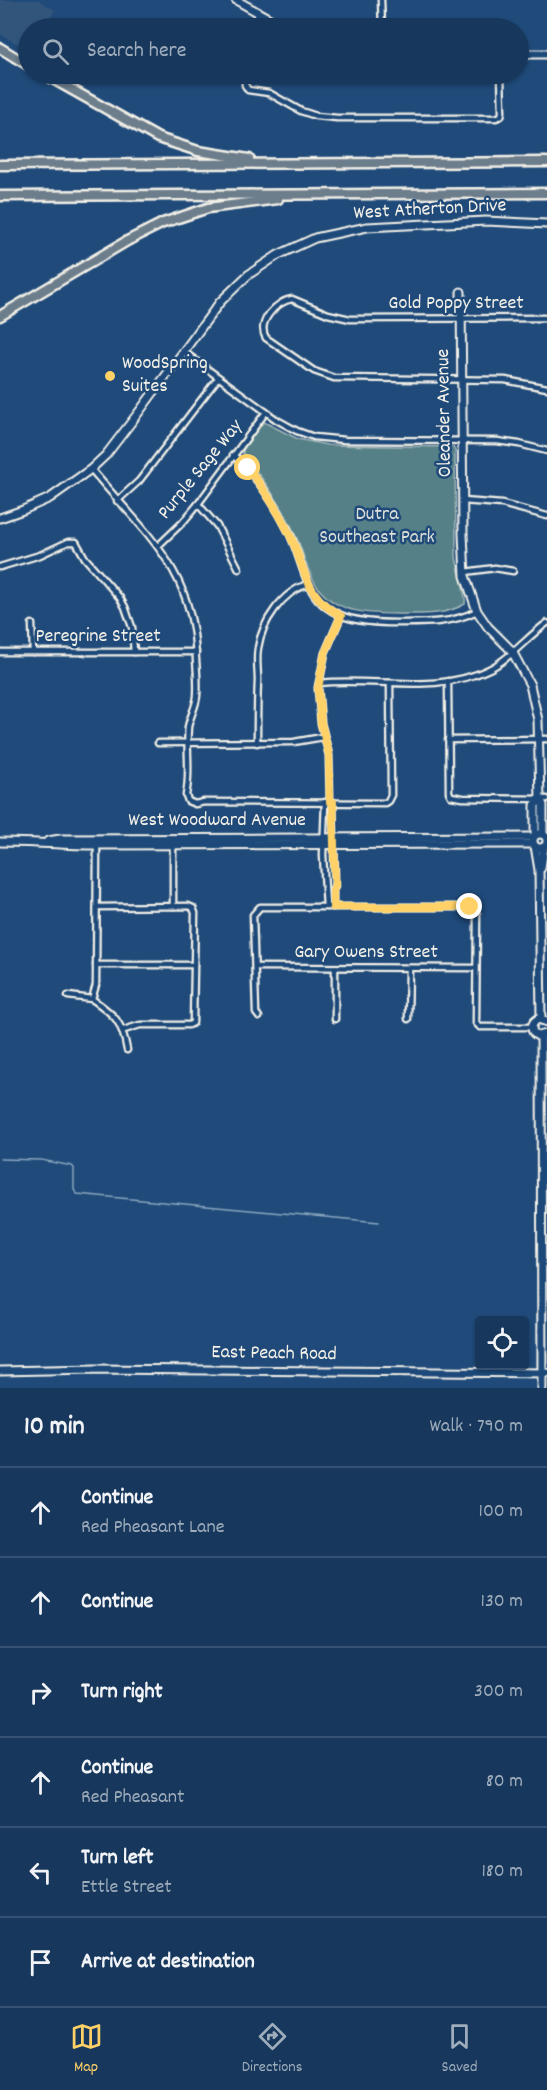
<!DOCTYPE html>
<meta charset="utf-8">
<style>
:root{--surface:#17385c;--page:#203f62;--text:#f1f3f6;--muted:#9eacbb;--line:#365272;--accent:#ffd166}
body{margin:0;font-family:Dekko,sans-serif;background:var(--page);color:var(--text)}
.controls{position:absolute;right:18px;bottom:18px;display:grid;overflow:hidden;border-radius:6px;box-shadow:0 2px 4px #0004}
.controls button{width:54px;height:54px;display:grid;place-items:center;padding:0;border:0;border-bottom:2px solid var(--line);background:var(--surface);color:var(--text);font:30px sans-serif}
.stop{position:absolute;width:18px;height:18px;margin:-14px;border:4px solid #ffd166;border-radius:50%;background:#fff}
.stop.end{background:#ffd166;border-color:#fff;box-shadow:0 2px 6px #0008}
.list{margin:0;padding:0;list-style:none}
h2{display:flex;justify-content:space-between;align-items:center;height:78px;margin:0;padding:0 24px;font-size:26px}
h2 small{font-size:20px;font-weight:400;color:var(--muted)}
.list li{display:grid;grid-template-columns:39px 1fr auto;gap:18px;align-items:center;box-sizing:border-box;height:90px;padding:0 24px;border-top:2px solid var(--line)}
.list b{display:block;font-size:22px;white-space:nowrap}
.list p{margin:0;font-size:20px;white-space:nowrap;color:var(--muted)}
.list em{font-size:20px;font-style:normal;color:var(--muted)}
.icon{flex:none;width:33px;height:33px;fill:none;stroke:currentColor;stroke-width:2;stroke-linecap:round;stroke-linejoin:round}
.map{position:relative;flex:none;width:547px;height:1388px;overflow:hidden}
.search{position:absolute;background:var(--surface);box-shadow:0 2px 4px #0004;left:18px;right:18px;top:18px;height:66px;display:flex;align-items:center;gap:15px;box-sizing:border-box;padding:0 21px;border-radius:33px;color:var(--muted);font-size:22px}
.sheet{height:618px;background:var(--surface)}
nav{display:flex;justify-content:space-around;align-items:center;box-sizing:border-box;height:84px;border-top:2px solid var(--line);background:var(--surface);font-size:16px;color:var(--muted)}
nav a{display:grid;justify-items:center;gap:3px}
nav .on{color:var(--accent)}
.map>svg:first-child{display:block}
.built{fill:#32557c}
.green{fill:#548087;stroke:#a4b8b8;stroke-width:1.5}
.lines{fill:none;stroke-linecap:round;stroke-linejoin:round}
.stream{stroke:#8ca8bf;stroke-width:1.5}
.street-casing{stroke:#f4f1e8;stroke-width:9}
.secondary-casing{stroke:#f4f1e8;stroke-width:11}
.highway-casing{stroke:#f4f1e8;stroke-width:13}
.street{stroke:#1f4a7a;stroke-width:4.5}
.secondary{stroke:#1f4a7a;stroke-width:7}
.highway{stroke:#6c7d8c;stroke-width:8}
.route{stroke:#ffd166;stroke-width:8}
.poi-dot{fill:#ffd166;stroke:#1f4a7a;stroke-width:2}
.labels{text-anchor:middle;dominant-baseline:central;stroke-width:5;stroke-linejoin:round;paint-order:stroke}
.street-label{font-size:20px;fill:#f4f1e8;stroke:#1f4a7a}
.poi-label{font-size:20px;fill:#f4f1e8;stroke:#1f4a7a;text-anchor:start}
.park-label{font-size:20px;fill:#dce0d9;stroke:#1f4a7a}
</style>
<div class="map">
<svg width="547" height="1388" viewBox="0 0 547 1388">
<rect width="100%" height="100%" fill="#1f4a7a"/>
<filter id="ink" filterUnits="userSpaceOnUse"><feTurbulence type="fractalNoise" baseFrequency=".0167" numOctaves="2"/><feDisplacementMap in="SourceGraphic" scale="12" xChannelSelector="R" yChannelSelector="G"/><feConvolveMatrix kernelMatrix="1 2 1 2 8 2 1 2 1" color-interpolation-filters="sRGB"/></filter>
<g filter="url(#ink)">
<polygon class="built" points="0,0 38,0 55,10 45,28 28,28 28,50 0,34"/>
<path class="green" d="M264,422L298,439L327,445L453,447L455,451L456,556C457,567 467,597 465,604C444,616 421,614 398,614C361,614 326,612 310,573C304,560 301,546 295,534C282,504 263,479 243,454V449L260,424Z"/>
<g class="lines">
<polyline class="stream" points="0,1159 41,1160 72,1166 74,1168 74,1190 77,1194 379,1222"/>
<g class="street-casing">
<g id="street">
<polyline points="381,0 382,28"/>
<polyline points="251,28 259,13"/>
<polyline points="245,74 245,85 248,90 269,93 301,111 316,116 337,118 496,118 501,116 502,112 501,74"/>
<path d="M547,318L350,319L328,314L292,299C277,301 256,322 266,338L314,371L334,378L505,380L547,388"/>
<polyline points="184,352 277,420 297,431 314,437 345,440 497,441 519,444 547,451"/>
<path d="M233,455C257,476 275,504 289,532C297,549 301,567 308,583C323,620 363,623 397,623C427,623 450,624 477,611"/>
<path d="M91,469C145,534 194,568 196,660C197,672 198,684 197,696C196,707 190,716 188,727C186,749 191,773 186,795L188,801L195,804L204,802L385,803L388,801L391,795L390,683"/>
<polyline points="117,501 139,481 218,378"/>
<polyline points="463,501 502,504 547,516"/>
<polyline points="198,504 217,526 239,569"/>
<polyline points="158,546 183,522 198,504 266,412"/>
<polyline points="0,567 40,555 68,542 76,542 85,558 120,598 125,607 132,627 134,652"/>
<polyline points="465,572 495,568 513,571"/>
<polyline points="32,624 33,652"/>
<polyline points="0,652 196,652"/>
<polyline points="448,681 449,792 451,796 463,798 547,799"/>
<path d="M319,683C374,677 437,695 489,669C510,659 527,637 547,623"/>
<polyline points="448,740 547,739"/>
<polyline points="158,743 294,742 323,737"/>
<path d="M257,743C257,722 257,702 258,681C258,670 256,659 258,648C262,622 282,592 308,584"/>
<polyline points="325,802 323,855 326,907"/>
<polyline points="330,802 329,755 321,723 318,688 325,653 341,616"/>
<polyline points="173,844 173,906"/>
<path d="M97,845L96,985L92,999C115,1015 122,1021 127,1050"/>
<polyline points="97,907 188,906 193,908 195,913 193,1023 189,1025 140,1025 124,1030"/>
<polyline points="333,907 333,890 335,885 333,802"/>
<polyline points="96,965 194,965"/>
<polyline points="255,967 476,968"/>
<polyline points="68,996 92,999"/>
<polyline points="259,1017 256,1013 253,915 260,907 465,907 473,908 477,914 476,1023 480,1027 532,1027"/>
<polyline points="335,1019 335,968"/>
<polyline points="408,1019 409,968"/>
</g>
</g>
<g class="secondary-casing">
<g id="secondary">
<polyline points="236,0 286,28"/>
<polyline points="518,54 547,54"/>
<polyline points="461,292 463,534 465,576 477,611 488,627 512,651 530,685 538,720 540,799 543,805 543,834"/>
<polyline points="0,518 23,510 50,498 91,469 106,455 139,412 220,302 248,275 278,255 315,238 367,227 486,221 547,224"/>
<circle cx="540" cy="841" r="7"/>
<polyline points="535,835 535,805 540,799"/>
<polyline points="48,841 60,839 533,837"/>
<path d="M0,842C33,842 64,845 97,845L533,844"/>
<polyline points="535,846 539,870 541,1019"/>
<polyline points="541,868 544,847"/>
<path d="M547,1022L538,1019C530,1024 530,1032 538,1036L547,1034"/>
<polyline points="541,1037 542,1388"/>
<polyline points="0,1371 95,1369 547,1373"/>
</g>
</g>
<g class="highway-casing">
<g id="highway">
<polyline points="0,48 28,65"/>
<polyline points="44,74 158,138 198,151 249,159"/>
<polyline points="0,165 547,162"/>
<polyline points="0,196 547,193"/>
<polyline points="0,316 127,241 163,223 208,208 278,199"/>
</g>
</g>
<use href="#street" class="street"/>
<use href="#secondary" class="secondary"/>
<use href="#highway" class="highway"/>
</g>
</g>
<g class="lines" filter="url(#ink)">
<path class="route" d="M248,468C263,488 277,509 288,531C306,566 302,595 341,616L325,653L318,688L321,723L329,755L330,802H333L335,885L333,890V907H470"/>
</g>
<circle class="poi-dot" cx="110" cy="376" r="6"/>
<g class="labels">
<g class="street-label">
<text transform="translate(430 210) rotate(-3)">West Atherton Drive</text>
<text x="456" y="304">Gold Poppy Street</text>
<text transform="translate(445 413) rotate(-91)">Oleander Avenue</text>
<text transform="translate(201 470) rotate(-51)">Purple Sage Way</text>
<text x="98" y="637">Peregrine Street</text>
<text x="217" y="821">West Woodward Avenue</text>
<text x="366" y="953">Gary Owens Street</text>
<text transform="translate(274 1354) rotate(1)">East Peach Road</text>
</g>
<g class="poi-label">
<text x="122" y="364">WoodSpring<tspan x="122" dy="23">Suites</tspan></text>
</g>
<g class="park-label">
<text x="377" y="515">Dutra<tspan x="377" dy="23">Southeast Park</tspan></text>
</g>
</g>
</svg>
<div class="controls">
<button><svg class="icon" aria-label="locate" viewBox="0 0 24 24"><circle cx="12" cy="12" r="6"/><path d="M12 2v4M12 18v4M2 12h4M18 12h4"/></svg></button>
</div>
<div class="stop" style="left:248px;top:468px"></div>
<div class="stop end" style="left:470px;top:907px"></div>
<div class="search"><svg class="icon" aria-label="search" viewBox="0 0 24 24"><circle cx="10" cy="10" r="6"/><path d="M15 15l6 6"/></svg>Search here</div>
</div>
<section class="sheet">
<h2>10 min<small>Walk · 790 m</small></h2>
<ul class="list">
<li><svg class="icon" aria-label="ahead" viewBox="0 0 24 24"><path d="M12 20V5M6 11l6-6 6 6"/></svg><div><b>Continue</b><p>Red Pheasant Lane</p></div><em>100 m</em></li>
<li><svg class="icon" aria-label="ahead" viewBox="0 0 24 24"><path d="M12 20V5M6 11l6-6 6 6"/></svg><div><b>Continue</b></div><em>130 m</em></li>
<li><svg class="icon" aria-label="right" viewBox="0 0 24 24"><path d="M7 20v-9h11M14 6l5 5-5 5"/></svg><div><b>Turn right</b></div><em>300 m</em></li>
<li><svg class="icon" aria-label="ahead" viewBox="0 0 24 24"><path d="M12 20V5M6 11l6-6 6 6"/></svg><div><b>Continue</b><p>Red Pheasant</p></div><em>80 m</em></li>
<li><svg class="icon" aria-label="left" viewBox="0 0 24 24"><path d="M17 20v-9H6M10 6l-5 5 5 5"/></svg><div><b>Turn left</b><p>Ettle Street</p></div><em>180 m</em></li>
<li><svg class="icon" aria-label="arrive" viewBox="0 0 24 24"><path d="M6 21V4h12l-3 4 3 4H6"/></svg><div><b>Arrive at destination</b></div></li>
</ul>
</section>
<nav>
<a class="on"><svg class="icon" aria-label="map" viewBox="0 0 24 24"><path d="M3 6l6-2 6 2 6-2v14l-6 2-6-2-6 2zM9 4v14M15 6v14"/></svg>Map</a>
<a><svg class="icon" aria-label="directions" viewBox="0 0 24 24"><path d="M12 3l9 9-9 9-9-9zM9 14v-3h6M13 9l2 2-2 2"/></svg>Directions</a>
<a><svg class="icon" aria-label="saved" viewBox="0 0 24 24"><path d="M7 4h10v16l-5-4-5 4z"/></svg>Saved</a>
</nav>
